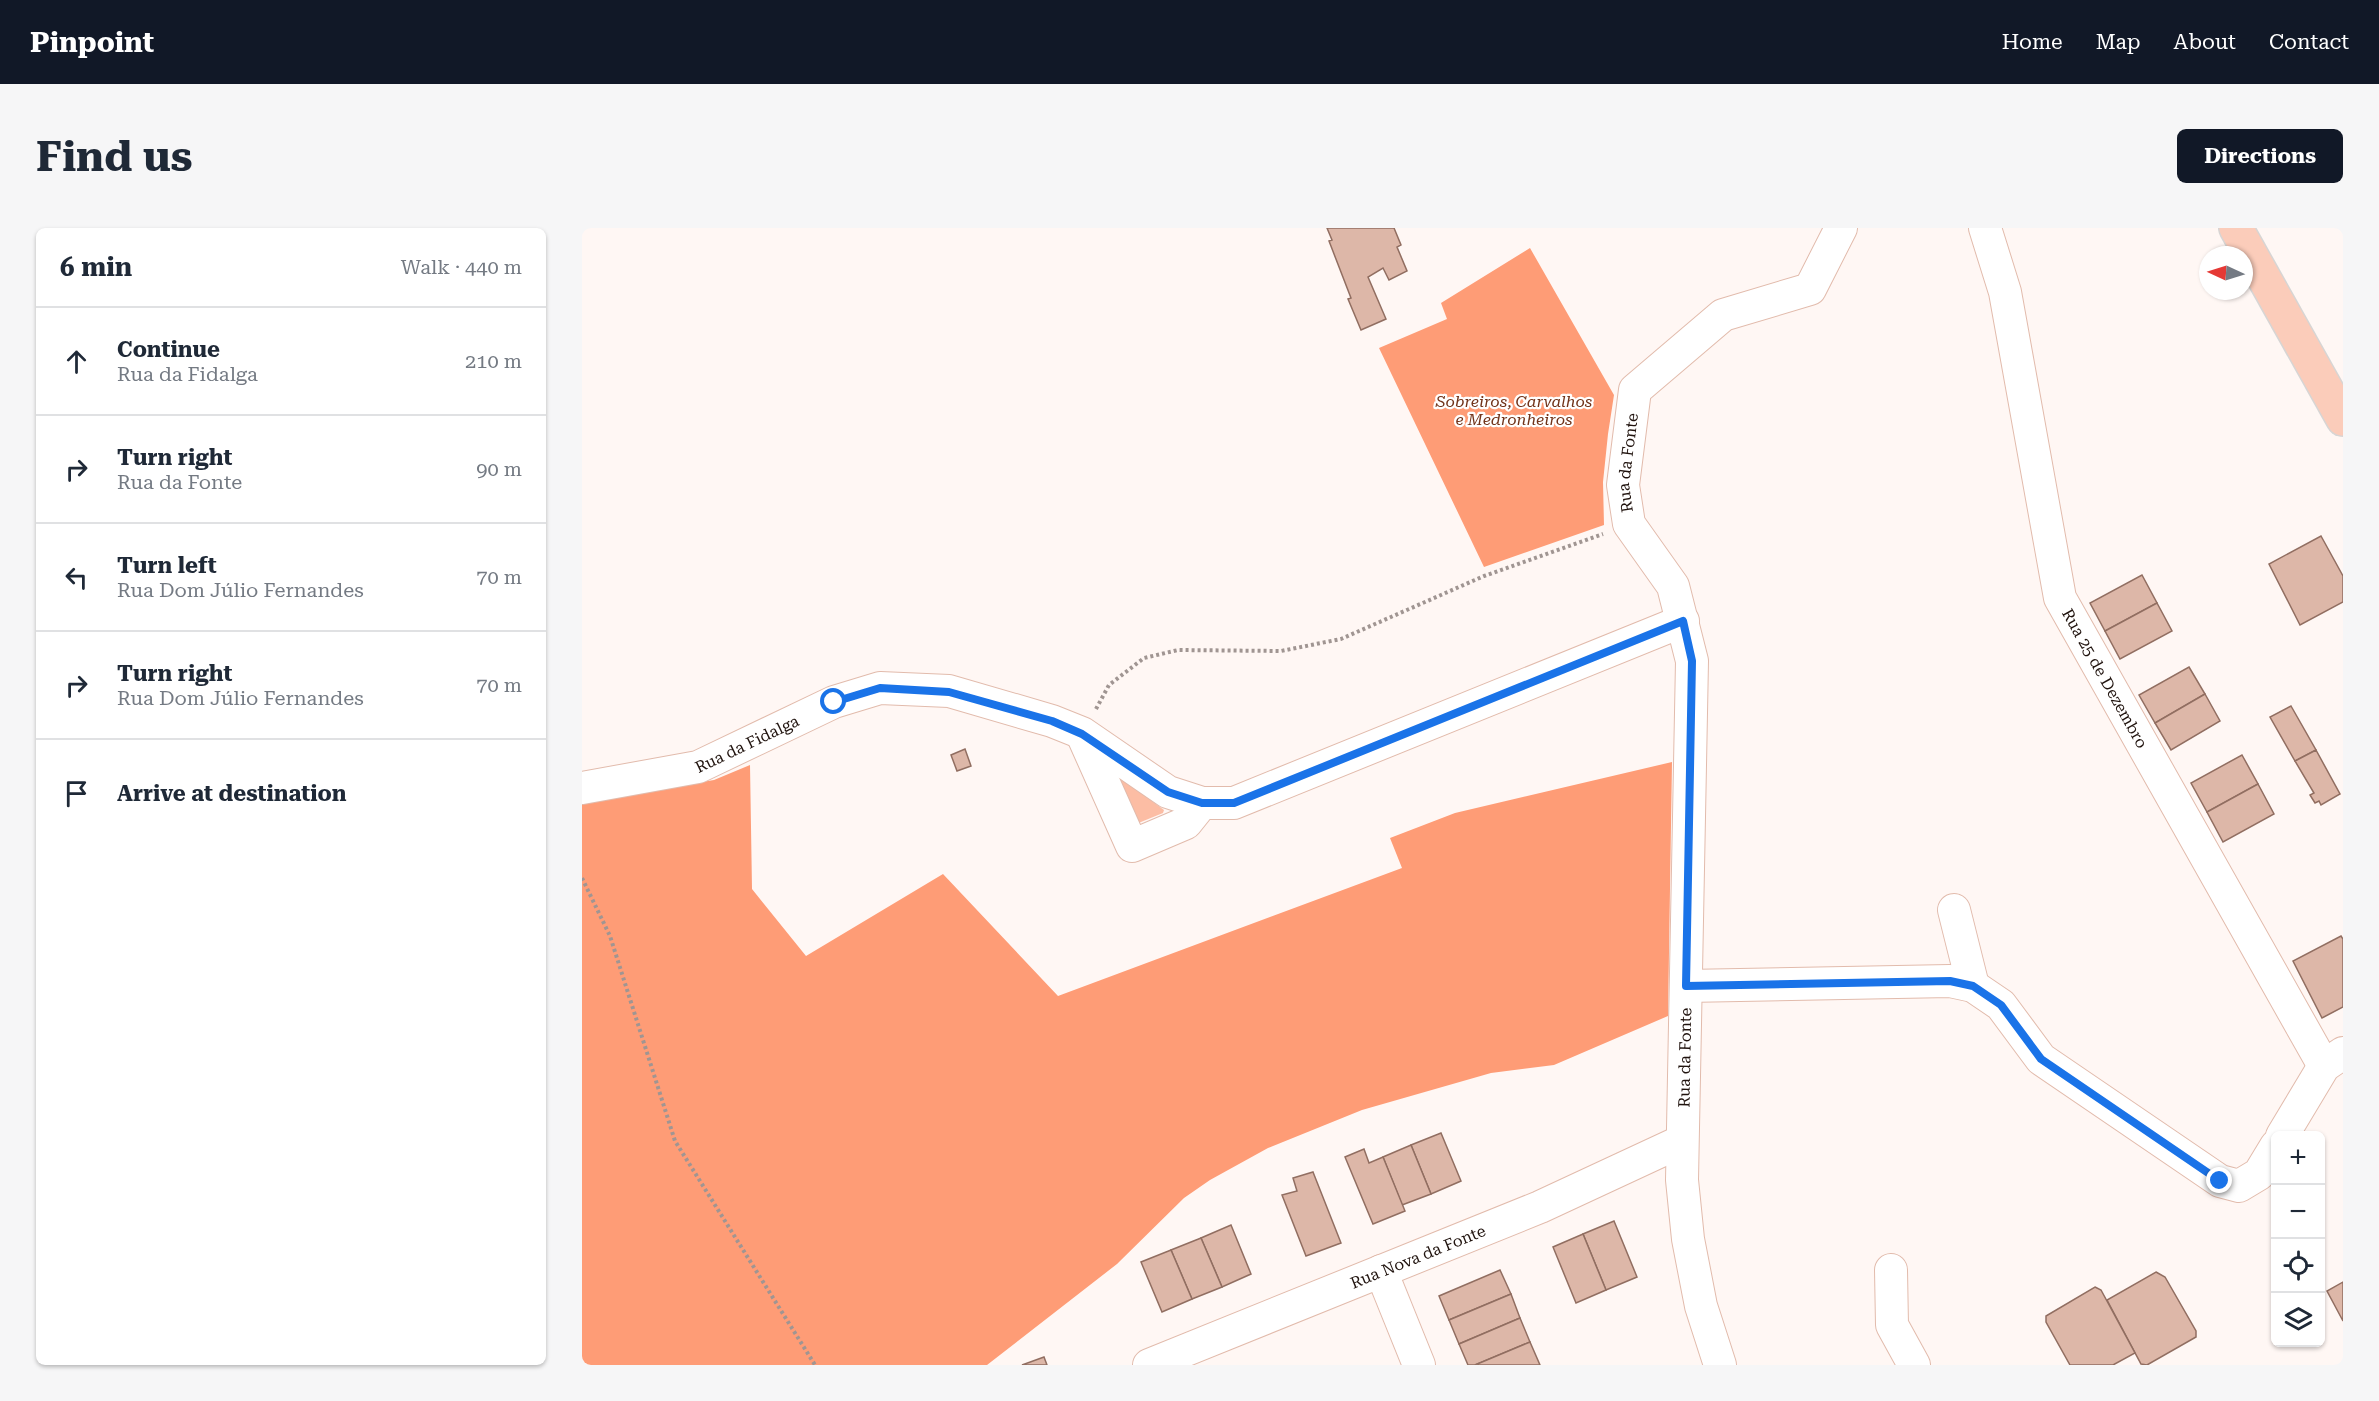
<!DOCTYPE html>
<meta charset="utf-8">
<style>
:root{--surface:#fff;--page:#f6f6f7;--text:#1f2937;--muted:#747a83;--line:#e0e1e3;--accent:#111827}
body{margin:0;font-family:"Roboto Serif",serif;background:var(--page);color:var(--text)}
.controls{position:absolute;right:18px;bottom:18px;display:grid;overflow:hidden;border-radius:9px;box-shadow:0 2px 4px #0004}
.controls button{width:54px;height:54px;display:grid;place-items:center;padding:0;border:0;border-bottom:2px solid var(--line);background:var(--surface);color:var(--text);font:30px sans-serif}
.compass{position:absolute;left:1617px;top:18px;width:54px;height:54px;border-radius:50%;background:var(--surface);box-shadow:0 2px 4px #0004;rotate:274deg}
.stop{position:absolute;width:18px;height:18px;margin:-14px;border:4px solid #1a73e8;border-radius:50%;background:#fff}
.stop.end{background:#1a73e8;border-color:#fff;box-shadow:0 2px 6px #0008}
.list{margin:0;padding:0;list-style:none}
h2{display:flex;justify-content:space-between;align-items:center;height:78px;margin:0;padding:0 24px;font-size:26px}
h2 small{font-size:20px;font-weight:400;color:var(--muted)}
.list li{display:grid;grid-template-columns:39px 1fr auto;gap:18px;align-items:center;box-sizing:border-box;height:108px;padding:0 24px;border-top:2px solid var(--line)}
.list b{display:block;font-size:22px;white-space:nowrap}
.list p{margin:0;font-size:20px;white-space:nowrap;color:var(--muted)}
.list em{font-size:20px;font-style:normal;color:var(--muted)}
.icon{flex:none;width:33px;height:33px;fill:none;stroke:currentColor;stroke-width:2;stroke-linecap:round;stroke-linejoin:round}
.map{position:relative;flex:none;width:1761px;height:1137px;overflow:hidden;border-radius:9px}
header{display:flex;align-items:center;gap:36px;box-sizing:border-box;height:84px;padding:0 30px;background:var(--accent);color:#fff}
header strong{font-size:28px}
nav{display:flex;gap:33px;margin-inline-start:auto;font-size:21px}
.intro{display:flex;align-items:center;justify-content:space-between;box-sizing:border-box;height:144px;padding:0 36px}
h1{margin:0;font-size:42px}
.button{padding:15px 27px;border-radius:9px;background:var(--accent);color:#fff;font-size:21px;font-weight:700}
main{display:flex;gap:36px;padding:0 36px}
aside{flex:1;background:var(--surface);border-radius:9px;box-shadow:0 2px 4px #0004}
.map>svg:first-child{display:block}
.green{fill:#fcbda4}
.forest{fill:#fe9c76}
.building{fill:#ddb7a8;stroke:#916e61;stroke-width:1.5}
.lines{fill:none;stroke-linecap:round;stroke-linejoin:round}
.street-casing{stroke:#e2bbac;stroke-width:34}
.primary-casing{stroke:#d7d5d4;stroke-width:36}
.path{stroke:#a09592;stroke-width:4;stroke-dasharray:3 3;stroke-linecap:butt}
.street{stroke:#fff;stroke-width:32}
.primary{stroke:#fbccba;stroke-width:33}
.route{stroke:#1a73e8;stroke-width:8}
.labels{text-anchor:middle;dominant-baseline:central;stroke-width:4.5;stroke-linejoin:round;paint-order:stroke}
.park-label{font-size:16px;font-style:italic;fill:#713319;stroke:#fff}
.street-label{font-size:16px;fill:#20130e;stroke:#fff}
</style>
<header>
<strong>Pinpoint</strong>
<nav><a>Home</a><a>Map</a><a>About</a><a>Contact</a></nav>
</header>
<div class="intro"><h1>Find us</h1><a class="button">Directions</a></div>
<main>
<aside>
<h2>6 min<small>Walk · 440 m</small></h2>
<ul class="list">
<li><svg class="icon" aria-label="ahead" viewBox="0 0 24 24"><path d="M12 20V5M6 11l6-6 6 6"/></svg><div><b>Continue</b><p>Rua da Fidalga</p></div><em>210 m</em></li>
<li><svg class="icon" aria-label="right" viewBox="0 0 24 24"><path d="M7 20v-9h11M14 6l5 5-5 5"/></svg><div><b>Turn right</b><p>Rua da Fonte</p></div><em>90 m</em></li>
<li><svg class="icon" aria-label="left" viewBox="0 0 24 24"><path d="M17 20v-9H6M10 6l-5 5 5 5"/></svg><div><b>Turn left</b><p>Rua Dom Júlio Fernandes</p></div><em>70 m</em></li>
<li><svg class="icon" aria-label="right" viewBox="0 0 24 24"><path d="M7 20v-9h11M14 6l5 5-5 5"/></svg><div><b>Turn right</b><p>Rua Dom Júlio Fernandes</p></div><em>70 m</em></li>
<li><svg class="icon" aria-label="arrive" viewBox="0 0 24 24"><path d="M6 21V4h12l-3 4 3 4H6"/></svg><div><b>Arrive at destination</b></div></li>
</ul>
</aside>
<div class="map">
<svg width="1761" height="1137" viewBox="0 0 1761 1137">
<rect width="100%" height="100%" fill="#fff7f4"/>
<polygon class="green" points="536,551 542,552 582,582 581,585 554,596"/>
<g class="forest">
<polygon points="948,20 1032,167 1026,206 1021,254 1022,297 902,339 797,120 865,91 859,75"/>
<polygon points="1090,534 1086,788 972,837 909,845 780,882 686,920 628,952 602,970 535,1036 405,1137 0,1137 0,574 132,552 168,537 170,661 224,728 361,646 476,768 820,640 808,610 873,585"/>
</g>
<g class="building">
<polygon points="745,0 812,0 819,17 815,19 825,43 807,52 801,40 786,49 804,91 779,102 766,71 769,70 747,13 750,12"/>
<polygon points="1739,308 1761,348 1761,374 1718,397 1687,336"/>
<polygon points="1560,347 1575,375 1523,403 1508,375"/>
<polygon points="1575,375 1590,403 1538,431 1523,403"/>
<polygon points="1607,439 1623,466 1573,495 1557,467"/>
<polygon points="1623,466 1638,493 1589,522 1573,495"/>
<polygon points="1709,478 1734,522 1713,533 1688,489"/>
<polygon points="383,521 389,538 375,543 369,527"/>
<polygon points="1734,522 1758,566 1739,577 1737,573 1733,575 1728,567 1732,565 1713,533"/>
<polygon points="1660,527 1676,556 1625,584 1609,555"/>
<polygon points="1676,556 1692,586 1641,614 1625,584"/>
<polygon points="1759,708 1761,711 1761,779 1740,790 1711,733"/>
<polygon points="859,905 879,953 849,966 829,917"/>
<polygon points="829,917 849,966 820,977 801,929"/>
<polygon points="782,921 787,935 801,929 823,983 791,996 763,929"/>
<polygon points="731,944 759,1015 724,1028 700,967 715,963 711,950"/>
<polygon points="1032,993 1055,1049 1024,1062 1001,1006"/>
<polygon points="649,997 669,1046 640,1059 619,1010"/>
<polygon points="1001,1006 1024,1062 994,1075 971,1019"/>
<polygon points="619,1010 640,1059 610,1071 589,1022"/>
<polygon points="589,1022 610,1071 580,1084 559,1034"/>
<polygon points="918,1042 929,1066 867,1092 857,1068"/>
<polygon points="1574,1044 1583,1049 1614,1103 1614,1109 1565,1137 1559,1136 1525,1072"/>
<polygon points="1761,1054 1761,1093 1745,1063"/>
<polygon points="1513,1059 1519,1062 1553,1125 1531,1137 1488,1137 1464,1094 1464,1088"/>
<polygon points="929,1066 938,1090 877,1116 867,1092"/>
<polygon points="938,1090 948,1114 893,1137 886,1137 877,1116"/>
<polygon points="948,1114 958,1137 893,1137"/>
<polygon points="462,1129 465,1137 440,1137"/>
</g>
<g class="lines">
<g class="street-casing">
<g id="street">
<path id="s1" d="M1403,0L1423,64L1478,370L1742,838"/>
<polyline points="500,506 550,618 604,595 620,575"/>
<path id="s2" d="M0,560L116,539L252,474L298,460L367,463L470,493L500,505L586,564L620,575H652L1101,393"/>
<polyline points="1372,682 1391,758"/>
<polyline points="1104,758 1368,753 1391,758 1419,777 1459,831 1638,953 1657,958 1677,946 1694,918"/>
<polyline points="1700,908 1742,838 1761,825"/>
<polyline points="1309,1042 1310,1097 1332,1137"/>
<polyline points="799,1043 837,1137"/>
<path id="s3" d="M567,1137L958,979L1100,913"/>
<path id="s4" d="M1138,1137L1119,1078L1106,1011L1100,952L1110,433L1091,358L1047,296L1041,257L1053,162L1141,87L1228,61L1259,0"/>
</g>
</g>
<g class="primary-casing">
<polyline id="primary" points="1654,0 1761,191"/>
</g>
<g class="path">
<polyline points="514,481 527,457 562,430 596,422 699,423 759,411 902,348 1021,306"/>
<polyline points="0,650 28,708 93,913 233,1137"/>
</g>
<use href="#street" class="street"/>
<use href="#primary" class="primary"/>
</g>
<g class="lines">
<polyline class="route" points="252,474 298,460 367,464 470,493 500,506 586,564 620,575 652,575 1101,393 1110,433 1104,758 1368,753 1391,758 1419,777 1459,831 1638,953"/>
</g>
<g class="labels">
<g class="park-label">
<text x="932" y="173">Sobreiros, Carvalhos<tspan x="932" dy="18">e Medronheiros</tspan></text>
</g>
<g class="street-label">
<text stroke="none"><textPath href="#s4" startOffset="924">Rua da Fonte</textPath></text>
<text stroke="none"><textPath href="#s1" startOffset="470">Rua 25 de Dezembro</textPath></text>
<text stroke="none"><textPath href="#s2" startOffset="172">Rua da Fidalga</textPath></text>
<text stroke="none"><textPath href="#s4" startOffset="312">Rua da Fonte</textPath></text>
<text stroke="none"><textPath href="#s3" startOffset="290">Rua Nova da Fonte</textPath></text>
</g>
</g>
</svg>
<div class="controls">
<button>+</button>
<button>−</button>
<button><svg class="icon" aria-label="locate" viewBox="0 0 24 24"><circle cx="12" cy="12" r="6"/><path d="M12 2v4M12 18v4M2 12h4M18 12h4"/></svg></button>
<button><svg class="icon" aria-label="layers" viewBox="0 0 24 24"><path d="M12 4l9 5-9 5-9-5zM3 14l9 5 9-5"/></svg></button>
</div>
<svg class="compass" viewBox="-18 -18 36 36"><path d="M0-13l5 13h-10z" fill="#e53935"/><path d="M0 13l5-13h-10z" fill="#747a83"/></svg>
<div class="stop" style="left:252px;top:474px"></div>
<div class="stop end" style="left:1638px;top:953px"></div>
</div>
</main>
